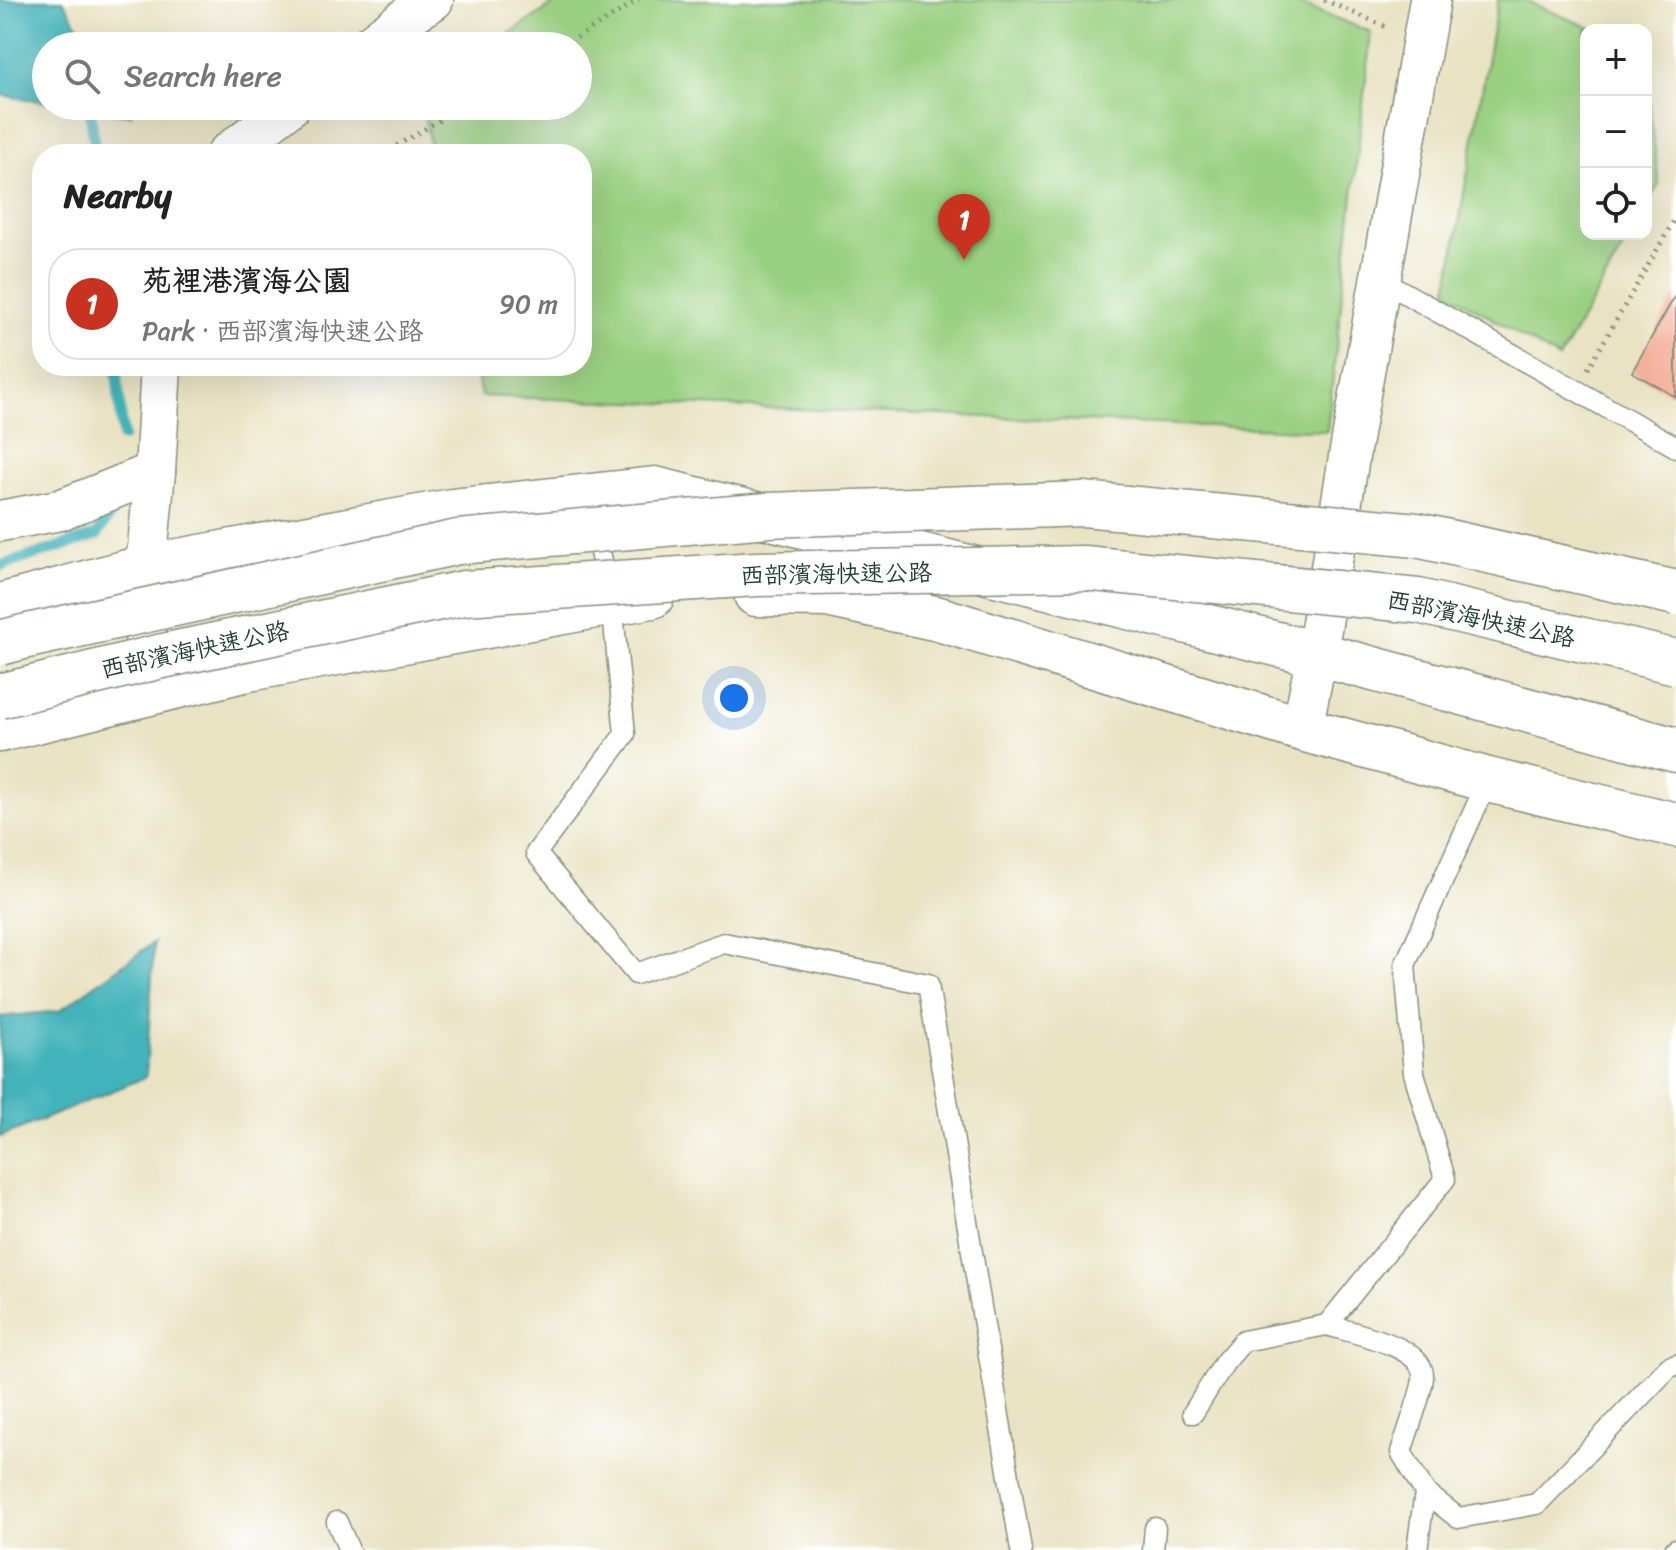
<!DOCTYPE html>
<meta charset="utf-8">
<style>
:root{--surface:#fff;--page:#f2f2f2;--text:#222;--muted:#767676;--line:#e0e0e0;--accent:#c8321e}
body{margin:0;font-family:Sriracha,"LXGW WenKai TC",sans-serif;background:var(--page);color:var(--text)}
.controls{position:absolute;right:24px;top:24px;display:grid;overflow:hidden;border-radius:16px;box-shadow:0 8px 32px #0002}
.controls button{width:72px;height:72px;display:grid;place-items:center;padding:0;border:0;border-bottom:2px solid var(--line);background:var(--surface);color:var(--text);font:40px sans-serif}
.you{position:absolute;left:734px;top:698px;width:28px;height:28px;margin:-20px;border:6px solid #fff;border-radius:50%;background:#1a73e8;box-shadow:0 0 0 12px #1a73e833}
.badge{display:grid;place-items:center;width:52px;height:52px;border-radius:50%;background:var(--accent);color:#fff;font-size:26px;font-weight:700}
.pin{position:absolute;translate:-50% -66px;filter:drop-shadow(0 2px 4px #0008)}
.pin::after{content:'';position:absolute;top:42px;width:28px;height:24px;background:inherit;clip-path:polygon(0 0,100% 0,50% 100%)}
.list{margin:0;padding:0;list-style:none}
h2{display:flex;justify-content:space-between;align-items:center;height:104px;margin:0;padding:0 32px;font-size:34px}
h2 small{font-size:26px;font-weight:400;color:var(--muted)}
.list li{display:grid;grid-template-columns:52px 1fr auto;gap:24px;align-items:center;box-sizing:border-box;height:112px;margin:0 16px 16px;padding:0 16px;border:2px solid var(--line);border-radius:32px}
.list b{display:block;font-size:30px;white-space:nowrap}
.list p{margin:0;font-size:26px;white-space:nowrap;color:var(--muted)}
.list em{font-size:26px;font-style:normal;color:var(--muted)}
.icon{flex:none;width:44px;height:44px;fill:none;stroke:currentColor;stroke-width:2;stroke-linecap:round;stroke-linejoin:round}
.map{position:relative;flex:none;width:1676px;height:1550px;overflow:hidden}
.search{position:absolute;background:var(--surface);box-shadow:0 8px 32px #0002;left:32px;top:32px;width:560px;height:88px;display:flex;align-items:center;gap:20px;box-sizing:border-box;padding:0 28px;border-radius:44px;color:var(--muted);font-size:30px}
.panel{position:absolute;background:var(--surface);box-shadow:0 8px 32px #0002;left:32px;top:144px;width:560px;height:232px;border-radius:32px}
.map>svg:first-child{display:block}
.green{fill:#9ad081;stroke:#5c865a;stroke-width:2}
.water{fill:#43b3ba;stroke:#317877;stroke-width:2}
.lines{fill:none;stroke-linecap:round;stroke-linejoin:round}
.stream{stroke:#43b3ba;stroke-width:11}
.building{fill:#f5b09d}
.service-casing{stroke:#84907c;stroke-width:23}
.minor-casing{stroke:#84907c;stroke-width:43}
.tertiary-casing{stroke:#84907c;stroke-width:47}
.path{stroke:#84907c;stroke-width:5;stroke-dasharray:2 6;stroke-linecap:butt}
.service{stroke:#fff;stroke-width:20}
.minor{stroke:#fff;stroke-width:40}
.tertiary{stroke:#fff;stroke-width:44}
.trunk-bridge-casing{stroke:#84907c;stroke-width:47;stroke-linecap:butt}
.trunk-bridge{stroke:#fff;stroke-width:44}
.labels{text-anchor:middle;dominant-baseline:central;stroke-width:6;stroke-linejoin:round;paint-order:stroke}
.street-label{font-size:24px;fill:#1f3d34;stroke:#fff}
</style>
<div class="map">
<svg width="1676" height="1550" viewBox="0 0 1676 1550">
<rect width="100%" height="100%" fill="#fff"/>
<filter id="ink" filterUnits="userSpaceOnUse"><feTurbulence type="fractalNoise" baseFrequency=".0125" numOctaves="2"/><feDisplacementMap in="SourceGraphic" scale="16" xChannelSelector="R" yChannelSelector="G"/><feConvolveMatrix kernelMatrix="1 2 1 2 8 2 1 2 1" color-interpolation-filters="sRGB"/></filter>
<filter id="wash" filterUnits="userSpaceOnUse"><feTurbulence type="fractalNoise" baseFrequency=".006" numOctaves="4" result="noise"/><feDisplacementMap in="SourceGraphic" scale="32" xChannelSelector="R" yChannelSelector="G"/><feGaussianBlur stdDeviation="1.8" result="paint"/><feColorMatrix in="noise" values="0 0 0 0 0 0 0 0 0 0 0 0 0 0 0 0 0 1.4 0 .05"/><feComposite in="paint" operator="in"/></filter>
<g filter="url(#wash)">
<rect width="100%" height="100%" fill="#e9e3c3"/>
<g class="green">
<polygon points="560,0 1289,0 1371,32 1327,431 481,396 475,366 582,366 582,154 432,154 422,106 578,106 578,46 491,46"/>
<polygon points="1498,0 1523,0 1596,30 1586,30 1586,234 1631,234 1559,359 1447,291"/>
<polygon points="1646,74 1659,184 1646,207"/>
</g>
<g class="water">
<polygon points="0,0 63,0 90,46 46,46 46,102 0,95"/>
<polygon points="69,106 126,106 131,115"/>
<polygon points="154,942 146,1077 0,1137 0,1017 59,1011"/>
</g>
<g class="lines">
<g class="stream">
<polyline points="90,106 95,154"/>
<polyline points="116,366 123,437"/>
<polyline points="0,566 97,535 119,500"/>
</g>
</g>
<g id="blocks">
<polygon class="building" points="1676,294 1676,397 1632,372"/>
</g>
</g>
<g filter="url(#ink)">
<use href="#blocks" fill-opacity="0" stroke="#84907c" stroke-width="2"/>
<g class="lines">
<g class="service-casing">
<g id="service">
<polyline points="1380,279 1676,447"/>
<polyline points="594,527 612,603 625,734 536,853 636,974 724,943 928,984 1021,1550"/>
<polyline points="1193,1413 1225,1362 1243,1341 1327,1325"/>
<polyline points="1425,1492 1458,1518 1537,1504 1669,1367 1676,1365"/>
<polyline points="337,1522 349,1550"/>
<polyline points="1153,1550 1155,1528"/>
<path d="M1417,1550L1425,1492L1401,1452C1405,1438 1425,1385 1423,1374C1420,1345 1352,1333 1327,1325L1445,1179L1414,1073L1405,965L1488,780"/>
<polyline points="1675,1550 1676,1549"/>
</g>
</g>
<g class="minor-casing">
<g id="minor">
<polyline points="369,46 411,14 433,0"/>
<polyline points="227,154 290,106"/>
<polyline points="0,521 60,510 155,472"/>
<polyline points="145,693 146,567 155,472 161,366"/>
<polyline points="1302,729 1317,654 1350,451 1430,0"/>
</g>
</g>
<g class="tertiary-casing">
<g id="tertiary">
<polyline points="756,594 827,595 939,619 1302,729 1488,780 1676,825"/>
<polyline points="0,606 146,567 452,511 655,489 1317,654 1676,750"/>
<polyline points="0,730 243,670 652,596"/>
</g>
</g>
<g class="path">
<polyline points="1324,0 1389,28"/>
<polyline points="563,46 639,0"/>
<polyline points="383,154 463,106"/>
<polyline points="1588,369 1676,217"/>
</g>
<use href="#service" class="service"/>
<use href="#minor" class="minor"/>
<use href="#tertiary" class="tertiary"/>
<g class="trunk-bridge-casing">
<g id="trunk-bridge">
<polyline points="0,643 23,637 458,542 768,515 1083,504 1417,535 1676,593"/>
<polyline points="0,696 158,657 464,593 757,574 1084,568 1418,601 1676,662"/>
</g>
</g>
<use href="#trunk-bridge" class="trunk-bridge"/>
</g>
</g>
<g class="labels">
<g class="street-label">
<text transform="translate(836 574) rotate(-1)">西部濱海快速公路</text>
<text transform="translate(1481 619) rotate(12)">西部濱海快速公路</text>
<text transform="translate(195 650) rotate(-12)">西部濱海快速公路</text>
</g>
</g>
</svg>
<div class="controls">
<button>+</button>
<button>−</button>
<button><svg class="icon" aria-label="locate" viewBox="0 0 24 24"><circle cx="12" cy="12" r="6"/><path d="M12 2v4M12 18v4M2 12h4M18 12h4"/></svg></button>
</div>
<div class="you"></div>
<div class="pin badge" style="left:964px;top:260px">1</div>
<div class="search"><svg class="icon" aria-label="search" viewBox="0 0 24 24"><circle cx="10" cy="10" r="6"/><path d="M15 15l6 6"/></svg>Search here</div>
<section class="panel">
<h2>Nearby<small></small></h2>
<ul class="list">
<li><span class="badge">1</span><div><b>苑裡港濱海公園</b><p>Park · 西部濱海快速公路</p></div><em>90 m</em></li>
</ul>
</section>
</div>
